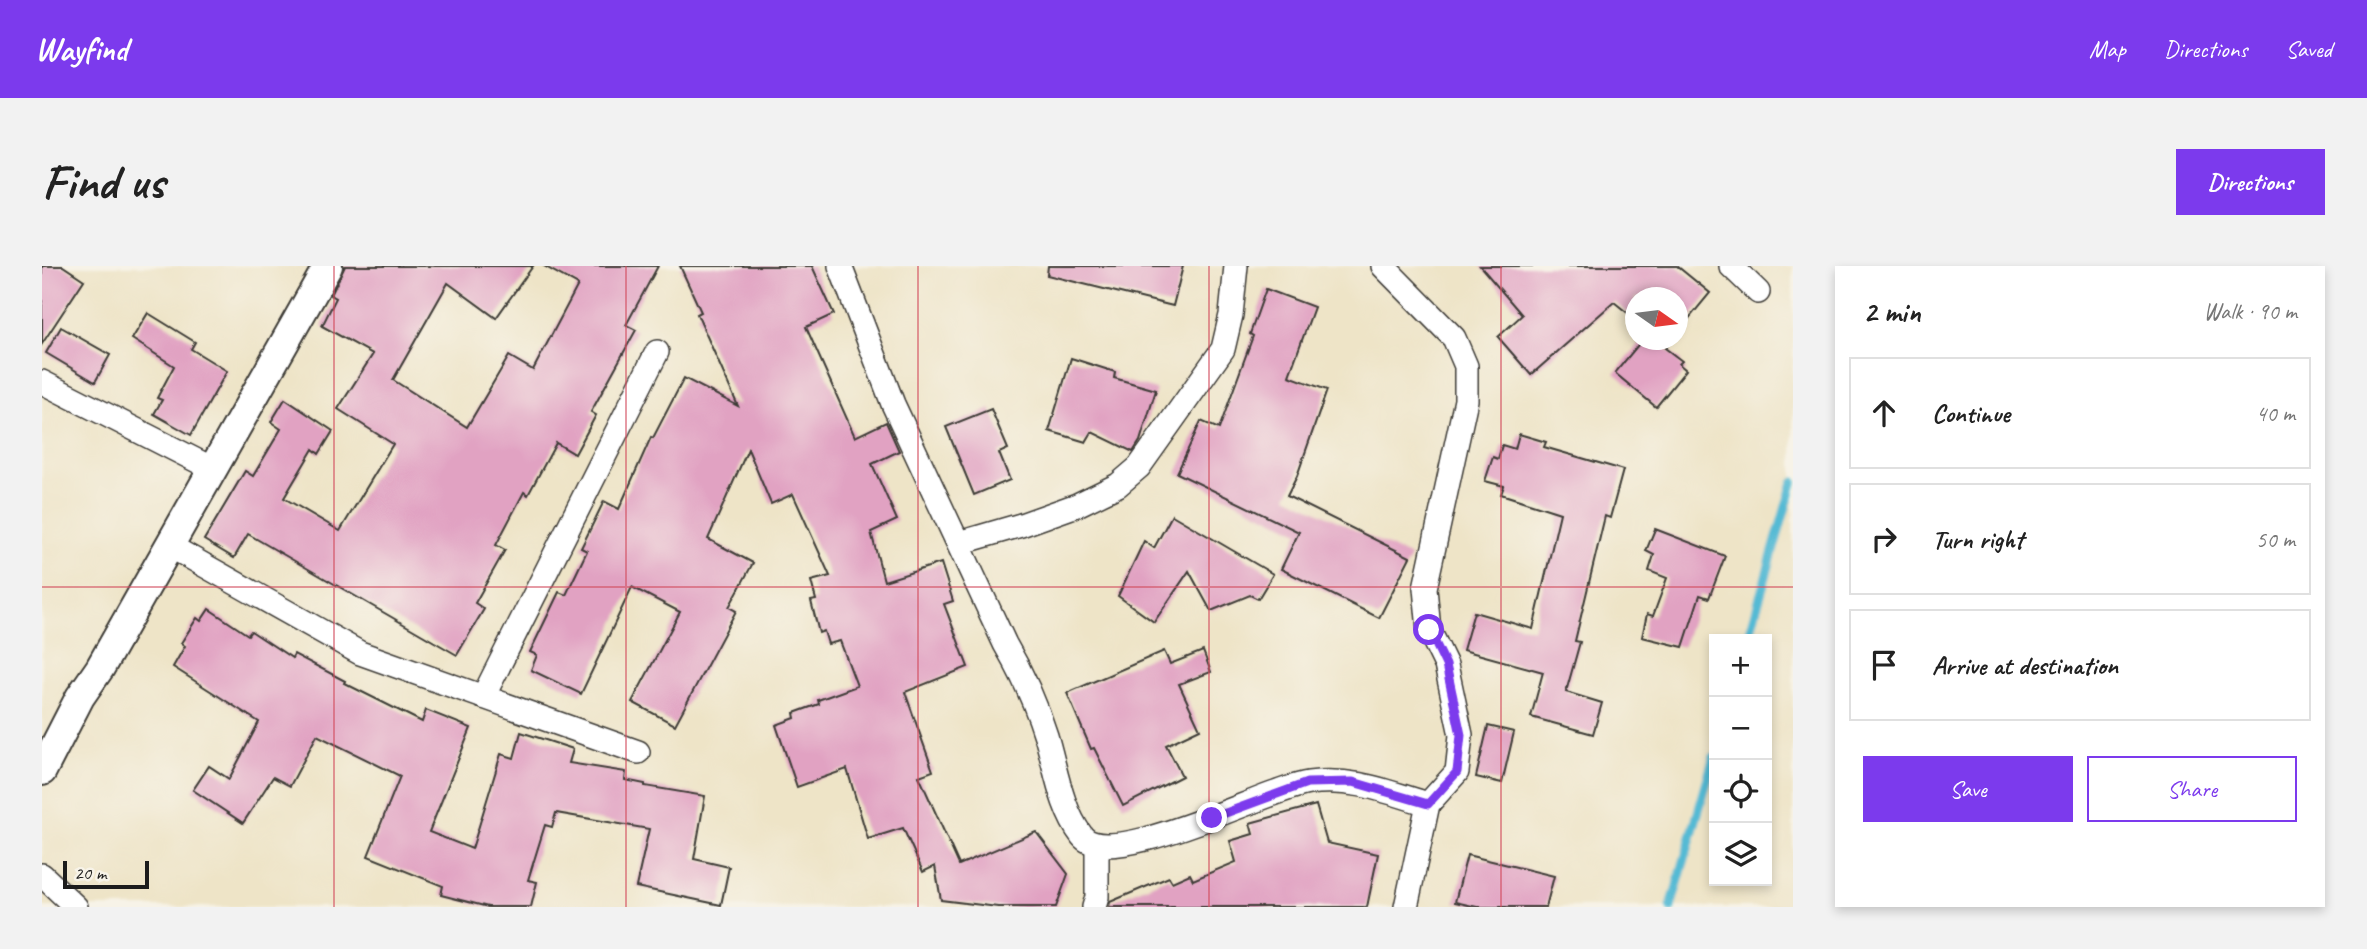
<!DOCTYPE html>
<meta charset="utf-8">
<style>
:root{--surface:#fff;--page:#f2f2f2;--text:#222;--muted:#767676;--line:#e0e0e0;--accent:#7c3aed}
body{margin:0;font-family:Caveat,sans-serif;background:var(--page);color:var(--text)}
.controls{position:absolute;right:21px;bottom:21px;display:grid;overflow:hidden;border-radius:0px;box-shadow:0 4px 10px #0003}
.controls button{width:63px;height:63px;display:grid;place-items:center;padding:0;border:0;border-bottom:2px solid var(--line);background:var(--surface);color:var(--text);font:35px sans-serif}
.compass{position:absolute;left:1583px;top:21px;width:63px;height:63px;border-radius:50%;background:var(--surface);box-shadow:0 4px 10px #0003;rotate:104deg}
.scale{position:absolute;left:21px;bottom:18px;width:86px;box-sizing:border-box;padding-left:7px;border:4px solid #1c1c1c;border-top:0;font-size:19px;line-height:24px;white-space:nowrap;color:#1c1c1c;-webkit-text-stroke:5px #f7f3e8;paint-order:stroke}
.stop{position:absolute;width:21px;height:21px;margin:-16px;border:5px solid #7c3aed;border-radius:50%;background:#fff}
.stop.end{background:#7c3aed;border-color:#fff;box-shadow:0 2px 7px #0008}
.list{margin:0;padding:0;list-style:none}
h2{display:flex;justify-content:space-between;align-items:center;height:91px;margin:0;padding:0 28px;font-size:30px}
h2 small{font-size:23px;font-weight:400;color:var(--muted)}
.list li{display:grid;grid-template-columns:46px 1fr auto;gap:21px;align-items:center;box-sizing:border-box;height:112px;margin:0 14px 14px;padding:0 14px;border:2px solid var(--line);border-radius:0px}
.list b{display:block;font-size:26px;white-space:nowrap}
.list em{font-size:23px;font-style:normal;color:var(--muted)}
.actions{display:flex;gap:14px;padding:21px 28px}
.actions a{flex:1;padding:16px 0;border:2px solid var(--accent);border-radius:0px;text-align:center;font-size:24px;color:var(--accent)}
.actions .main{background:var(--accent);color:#fff}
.icon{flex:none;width:38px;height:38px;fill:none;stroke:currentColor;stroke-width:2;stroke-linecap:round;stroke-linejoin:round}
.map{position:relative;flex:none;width:1751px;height:641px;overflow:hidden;border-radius:0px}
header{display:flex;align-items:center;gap:42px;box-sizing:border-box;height:98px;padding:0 35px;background:var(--accent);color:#fff}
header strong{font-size:33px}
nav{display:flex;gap:38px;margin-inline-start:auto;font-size:24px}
.intro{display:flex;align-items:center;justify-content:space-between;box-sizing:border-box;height:168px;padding:0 42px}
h1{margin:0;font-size:49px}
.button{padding:18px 32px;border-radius:0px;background:var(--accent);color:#fff;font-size:24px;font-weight:700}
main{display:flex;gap:42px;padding:0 42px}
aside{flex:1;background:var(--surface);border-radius:0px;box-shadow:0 4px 10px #0003}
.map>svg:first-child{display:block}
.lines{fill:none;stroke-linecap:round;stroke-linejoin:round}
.stream{stroke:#55bad4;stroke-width:9}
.building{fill:#e1a2c2}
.minor-casing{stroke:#3c3a36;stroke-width:26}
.tertiary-casing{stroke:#3c3a36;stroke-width:32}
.minor{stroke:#fff;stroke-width:23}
.tertiary{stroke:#fff;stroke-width:28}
.route{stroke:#7c3aed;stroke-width:9}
.grid{fill:none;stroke:#d1495b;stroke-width:2;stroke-opacity:0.55}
</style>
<header>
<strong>Wayfind</strong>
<nav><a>Map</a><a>Directions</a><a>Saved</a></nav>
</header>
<div class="intro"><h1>Find us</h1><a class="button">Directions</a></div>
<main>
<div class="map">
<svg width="1751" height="641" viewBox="0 0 1751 641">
<rect width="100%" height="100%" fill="#f7f3e8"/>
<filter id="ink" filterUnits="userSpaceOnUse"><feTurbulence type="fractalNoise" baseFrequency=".0143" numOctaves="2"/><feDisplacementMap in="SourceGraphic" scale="14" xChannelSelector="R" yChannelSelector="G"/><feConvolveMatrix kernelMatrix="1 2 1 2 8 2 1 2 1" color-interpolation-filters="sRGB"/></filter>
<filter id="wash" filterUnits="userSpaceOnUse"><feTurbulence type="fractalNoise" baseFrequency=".00686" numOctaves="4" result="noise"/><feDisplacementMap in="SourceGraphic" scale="28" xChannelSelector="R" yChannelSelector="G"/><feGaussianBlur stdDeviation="1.57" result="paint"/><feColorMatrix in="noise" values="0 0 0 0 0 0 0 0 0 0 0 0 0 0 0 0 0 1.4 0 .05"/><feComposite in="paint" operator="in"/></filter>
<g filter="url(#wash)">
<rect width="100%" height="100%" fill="#eee4c7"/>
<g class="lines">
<g class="stream">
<polyline points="1706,373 1751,216"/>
<polyline points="1629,641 1672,491"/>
</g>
</g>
<g id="blocks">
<g class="building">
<polygon points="0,0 21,0 42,14 0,78"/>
<polygon points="303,0 491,0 454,52 406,17 351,114 425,161 467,90 491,104 536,19 502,0 616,0 584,59 594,64 549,146 554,149 533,188 514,177 486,229 482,226 454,279 463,284 433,337 442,343 415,389 206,268 192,292 162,274 203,205 211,210 239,163 229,156 243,133 291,165 277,188 271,183 242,232 298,265 351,178 296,143 331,88 280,60 294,32 289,29"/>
<polygon points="638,0 770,0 792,48 764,61 813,171 844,156 857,185 830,198 855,254 829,266 842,315 899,297 911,335 902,338 926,401 863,426 891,505 877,510 917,599 994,566 1026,608 1014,641 956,641 899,634 893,600 881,606 861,562 826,573 805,503 755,521 734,459 753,452 752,447 777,438 776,434 815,420 798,375 786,378 782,365 777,367 769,335 774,334 769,315 788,310 751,228 729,238 706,183 666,273 711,297 687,341 694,345 633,459 590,436 638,346 590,321 539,428 489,404 495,389 488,386 517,326 524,329 545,285 539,282 562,235 577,243 609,171 611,172 642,112 696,140 655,48 659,46"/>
<polygon points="1006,0 1141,0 1131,40 1005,9"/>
<polygon points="1438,0 1635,0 1668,27 1635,67 1635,32 1593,32 1593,53 1572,36 1489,109 1456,71 1480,49"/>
<polygon points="1224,23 1272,41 1247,110 1285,124 1255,210 1245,230 1368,291 1337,352 1239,303 1257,266 1135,207 1159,155 1177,163 1211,70 1208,68"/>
<polygon points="106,47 153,76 149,83 185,105 149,169 112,148 120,134 115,132 132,100 90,73"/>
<polygon points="19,61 68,89 53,116 4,87"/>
<polygon points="1600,74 1630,74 1623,82 1640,95 1637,98 1644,104 1614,141 1573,107"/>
<polygon points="1029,92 1073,106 1072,112 1114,124 1098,175 1091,186 1050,166 1044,176 1007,165"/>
<polygon points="949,143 966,183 957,187 968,214 932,229 904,161"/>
<polygon points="1477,168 1504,176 1502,181 1581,204 1568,252 1563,250 1533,375 1538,376 1524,426 1560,437 1551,468 1489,451 1501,406 1421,384 1432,346 1491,363 1518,247 1459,228 1462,220 1443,215 1451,191 1456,193 1460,179 1473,183"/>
<polygon points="1130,249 1231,308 1216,333 1208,329 1169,345 1147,305 1112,356 1076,330 1102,275 1112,282"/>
<polygon points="1613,263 1683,290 1667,332 1658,329 1641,381 1600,371 1605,348 1611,350 1625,312 1607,305 1612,289 1604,285"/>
<polygon points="167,343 206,369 209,365 250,392 252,388 303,415 302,417 380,456 384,444 429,462 387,566 430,583 459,488 472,492 479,466 531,483 527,497 584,506 583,514 603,518 603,520 663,530 652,593 687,601 679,639 594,621 607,563 514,547 510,561 503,559 486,614 495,616 489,641 446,641 399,629 401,620 326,590 358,510 275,469 248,520 231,511 201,557 151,524 167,500 187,513 217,456 131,401 143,380 139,377 155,352 159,355"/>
<polygon points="1122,385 1128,398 1161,385 1169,406 1137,418 1158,463 1124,479 1140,510 1081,540 1052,482 1049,483 1025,427"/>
<polygon points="1446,460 1472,466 1460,517 1434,511"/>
<polygon points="1274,539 1285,577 1336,588 1325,641 1067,641 1068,636 1127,611 1130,616 1148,608 1151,614 1194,596 1188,575 1211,568 1208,557"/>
<polygon points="1425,589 1512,610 1504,641 1435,641 1413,636"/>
</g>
</g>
</g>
<g filter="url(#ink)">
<use href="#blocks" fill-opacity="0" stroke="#3c3a36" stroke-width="2"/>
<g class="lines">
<g class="minor-casing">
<g id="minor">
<path d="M798,0L851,138L963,378C980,407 994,438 1004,470C1014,503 1019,543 1040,570C1068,606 1227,522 1267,517C1311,511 1345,526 1386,538"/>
<polyline points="1341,0 1412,72 1424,100 1424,134 1383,322 1387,364 1404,399 1419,469 1415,506 1386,538 1364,641"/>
<polyline points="1689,0 1716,26"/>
<polyline points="0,116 171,203"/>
<polyline points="917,277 979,259 1035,239 1076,219 1097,201 1181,83 1189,49 1194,0"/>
<polyline points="128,280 318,387 596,486"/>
<polyline points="441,431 615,86"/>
<polyline points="0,609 34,641"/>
<polyline points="1052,641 1055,631 1055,579"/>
</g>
</g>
<g class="tertiary-casing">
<polyline id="tertiary" points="0,505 38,431 58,402 286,0"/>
</g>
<use href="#minor" class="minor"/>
<use href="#tertiary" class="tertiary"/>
</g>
</g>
<g class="lines" filter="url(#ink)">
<polyline class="route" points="1170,552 1265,517 1311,516 1386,538 1415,506 1419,469 1404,399 1387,364"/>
</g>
<path class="grid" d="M292,0V641M584,0V641M876,0V641M1167,0V641M1459,0V641M0,321H1751"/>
</svg>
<div class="controls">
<button>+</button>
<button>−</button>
<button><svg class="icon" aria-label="locate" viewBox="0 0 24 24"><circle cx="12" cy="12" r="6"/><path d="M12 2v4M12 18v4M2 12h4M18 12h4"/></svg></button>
<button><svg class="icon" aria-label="layers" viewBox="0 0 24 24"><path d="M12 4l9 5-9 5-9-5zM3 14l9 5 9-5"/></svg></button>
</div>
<svg class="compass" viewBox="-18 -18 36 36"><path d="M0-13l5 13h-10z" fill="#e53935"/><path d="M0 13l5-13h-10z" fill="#767676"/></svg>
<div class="scale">20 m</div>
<div class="stop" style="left:1387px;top:364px"></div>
<div class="stop end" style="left:1170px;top:552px"></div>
</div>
<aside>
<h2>2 min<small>Walk · 90 m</small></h2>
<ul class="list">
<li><svg class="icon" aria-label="ahead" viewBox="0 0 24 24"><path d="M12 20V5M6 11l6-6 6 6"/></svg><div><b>Continue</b></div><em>40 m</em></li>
<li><svg class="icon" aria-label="right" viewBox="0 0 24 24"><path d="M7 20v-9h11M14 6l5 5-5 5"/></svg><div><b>Turn right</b></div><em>50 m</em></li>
<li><svg class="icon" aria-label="arrive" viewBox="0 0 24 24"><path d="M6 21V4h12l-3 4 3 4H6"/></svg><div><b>Arrive at destination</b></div></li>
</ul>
<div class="actions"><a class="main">Save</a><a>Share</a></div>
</aside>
</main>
